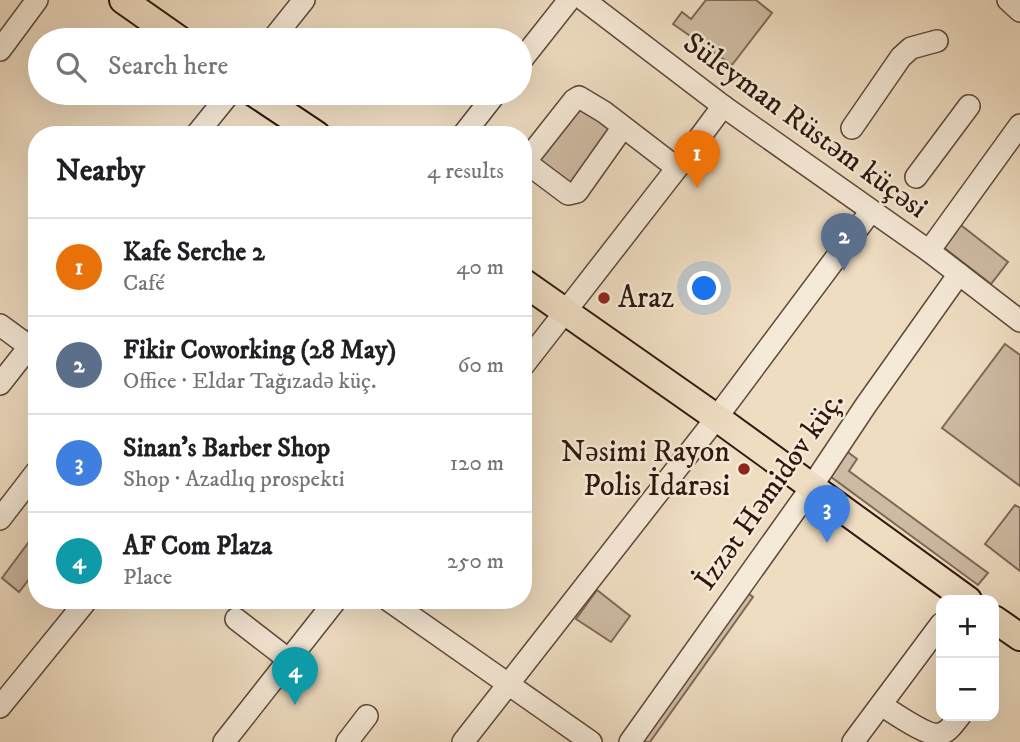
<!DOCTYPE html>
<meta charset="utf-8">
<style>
:root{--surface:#fff;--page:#f6f6f6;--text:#202124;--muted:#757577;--line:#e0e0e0;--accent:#2563eb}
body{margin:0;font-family:"IM FELL DW Pica",serif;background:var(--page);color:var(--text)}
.controls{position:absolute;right:21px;bottom:21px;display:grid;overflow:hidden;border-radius:14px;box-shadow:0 7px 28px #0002}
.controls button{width:63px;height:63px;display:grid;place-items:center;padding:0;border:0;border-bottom:2px solid var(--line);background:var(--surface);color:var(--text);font:35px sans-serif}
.you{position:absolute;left:705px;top:289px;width:24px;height:24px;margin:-18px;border:5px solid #fff;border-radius:50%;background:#1a73e8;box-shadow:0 0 0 10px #1a73e833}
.badge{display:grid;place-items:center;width:46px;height:46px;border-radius:50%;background:var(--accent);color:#fff;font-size:23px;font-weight:700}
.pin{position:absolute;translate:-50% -58px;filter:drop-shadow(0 2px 4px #0008)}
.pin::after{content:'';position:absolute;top:37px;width:24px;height:21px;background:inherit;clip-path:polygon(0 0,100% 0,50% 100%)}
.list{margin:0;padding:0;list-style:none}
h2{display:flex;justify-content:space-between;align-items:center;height:91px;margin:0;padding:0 28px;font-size:30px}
h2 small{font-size:23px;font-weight:400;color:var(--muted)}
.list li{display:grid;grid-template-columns:46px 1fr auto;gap:21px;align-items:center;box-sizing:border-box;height:98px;padding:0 28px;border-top:2px solid var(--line)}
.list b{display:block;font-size:26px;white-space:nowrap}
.list p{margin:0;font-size:23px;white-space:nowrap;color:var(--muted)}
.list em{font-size:23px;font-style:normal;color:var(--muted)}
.icon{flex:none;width:38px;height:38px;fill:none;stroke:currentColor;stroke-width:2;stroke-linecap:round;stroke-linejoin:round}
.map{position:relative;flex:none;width:1020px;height:742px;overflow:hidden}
.search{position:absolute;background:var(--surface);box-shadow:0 7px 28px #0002;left:28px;top:28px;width:504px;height:77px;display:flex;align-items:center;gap:18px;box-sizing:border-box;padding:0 24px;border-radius:38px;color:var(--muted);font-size:26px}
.panel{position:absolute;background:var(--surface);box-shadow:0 7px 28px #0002;left:28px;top:126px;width:504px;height:483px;border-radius:28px}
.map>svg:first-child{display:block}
.green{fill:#cebba3;stroke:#7e6958;stroke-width:2}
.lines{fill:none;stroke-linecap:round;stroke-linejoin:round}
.minor-casing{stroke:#5e483b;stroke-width:24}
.major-casing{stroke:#2d170e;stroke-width:30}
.minor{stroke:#f5e9d7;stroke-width:21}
.major{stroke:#efddc2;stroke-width:26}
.poi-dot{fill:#8f2418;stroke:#f5e9d7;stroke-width:2.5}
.labels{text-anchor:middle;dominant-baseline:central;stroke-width:5;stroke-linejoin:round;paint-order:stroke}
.street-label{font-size:30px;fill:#2d170e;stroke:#f5e9d7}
.poi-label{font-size:30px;fill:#2d170e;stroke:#f5e9d7;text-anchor:start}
</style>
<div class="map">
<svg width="1020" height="742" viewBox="0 0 1020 742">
<rect width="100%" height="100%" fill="#efddc2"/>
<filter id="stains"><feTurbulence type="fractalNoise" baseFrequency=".00286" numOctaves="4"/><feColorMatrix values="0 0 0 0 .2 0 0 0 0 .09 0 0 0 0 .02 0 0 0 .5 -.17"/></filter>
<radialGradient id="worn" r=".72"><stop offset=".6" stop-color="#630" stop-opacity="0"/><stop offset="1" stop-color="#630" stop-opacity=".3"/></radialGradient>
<g class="green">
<polygon points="706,0 756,0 772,13 732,65 673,24 682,12 691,19"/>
<polygon points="583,106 615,131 570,188 538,162"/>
<polygon points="957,222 1008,262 991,284 938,243"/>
<polygon points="1005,344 1020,355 1020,486 942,428"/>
<polygon points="845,450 857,459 849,471 988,573 978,585 827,474"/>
<polygon points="1015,505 1020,508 1020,571 985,544"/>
<polygon points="37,531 37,569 19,592 2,578"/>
<polygon points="741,588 753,597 650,742 629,742"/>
<polygon points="597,590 630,616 611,642 576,619"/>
</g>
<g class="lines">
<g class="minor-casing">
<g id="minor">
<polyline points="584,0 723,106 929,251 1020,321"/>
<polyline points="1008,0 1020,11"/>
<polyline points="272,40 304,0"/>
<polyline points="0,50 37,0"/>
<polyline points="520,62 569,0"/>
<polyline points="623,127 577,192 568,194 528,164 529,157 574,100 579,97 604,112 677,168"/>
<polyline points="852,128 901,57 911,48 937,41"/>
<polyline points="196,135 230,93"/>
<polyline points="463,135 496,93"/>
<polyline points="916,177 969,106"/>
<polyline points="929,251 1020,125"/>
<polyline points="0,325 37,352"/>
<polyline points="523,366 677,168 723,106"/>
<polyline points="0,384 37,337"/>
<polyline points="0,519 37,471"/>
<polyline points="388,600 591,742"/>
<polyline points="236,619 289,660"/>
<path d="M881,705C893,712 927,737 940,734C949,732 954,723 960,716"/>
<polyline points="0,707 87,600"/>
<polyline points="224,742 336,600"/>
<polyline points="347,742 367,716"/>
<polyline points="463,742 711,425 871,211"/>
<polyline points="630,742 806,495 866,405 959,274"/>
<polyline points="853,742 941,624"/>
</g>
</g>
<g class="major-casing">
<g id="major">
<polyline points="123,0 180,40"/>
<polyline points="254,93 317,135"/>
<polyline points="523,282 717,418 968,600"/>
<polyline points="994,619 1020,637"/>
</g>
</g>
<use href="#minor" class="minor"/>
<use href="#major" class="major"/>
</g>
<g class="poi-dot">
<circle cx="604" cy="298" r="7"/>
<circle cx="744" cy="469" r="7"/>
</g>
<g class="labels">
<g class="street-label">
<text transform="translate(805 126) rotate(36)">Süleyman Rüstəm küçəsi</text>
<text transform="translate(770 491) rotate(-55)">İzzət Həmidov küç.</text>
</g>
<g class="poi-label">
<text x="618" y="298">Araz</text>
<text x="730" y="452" text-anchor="end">Nəsimi Rayon<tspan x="730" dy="34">Polis İdarəsi</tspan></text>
</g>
</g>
<rect width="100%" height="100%" filter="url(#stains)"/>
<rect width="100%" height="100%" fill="url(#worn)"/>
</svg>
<div class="controls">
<button>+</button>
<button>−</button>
</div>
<div class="you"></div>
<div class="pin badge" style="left:697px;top:188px;background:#e8710a">1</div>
<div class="pin badge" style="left:844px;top:271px;background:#5c6f8a">2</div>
<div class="pin badge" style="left:827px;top:543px;background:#3f7fe0">3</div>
<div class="pin badge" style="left:295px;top:705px;background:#0f9aa8">4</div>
<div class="search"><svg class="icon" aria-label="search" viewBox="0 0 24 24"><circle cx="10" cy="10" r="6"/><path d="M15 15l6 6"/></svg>Search here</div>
<section class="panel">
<h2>Nearby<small>4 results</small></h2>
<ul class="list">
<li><span class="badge" style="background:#e8710a">1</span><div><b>Kafe Serche 2</b><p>Café</p></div><em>40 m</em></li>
<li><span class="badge" style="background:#5c6f8a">2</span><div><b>Fikir Coworking (28 May)</b><p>Office · Eldar Tağızadə küç.</p></div><em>60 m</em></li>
<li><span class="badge" style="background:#3f7fe0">3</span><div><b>Sinan's Barber Shop</b><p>Shop · Azadlıq prospekti</p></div><em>120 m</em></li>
<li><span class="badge" style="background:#0f9aa8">4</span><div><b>AF Com Plaza</b><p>Place</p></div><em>250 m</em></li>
</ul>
</section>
</div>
